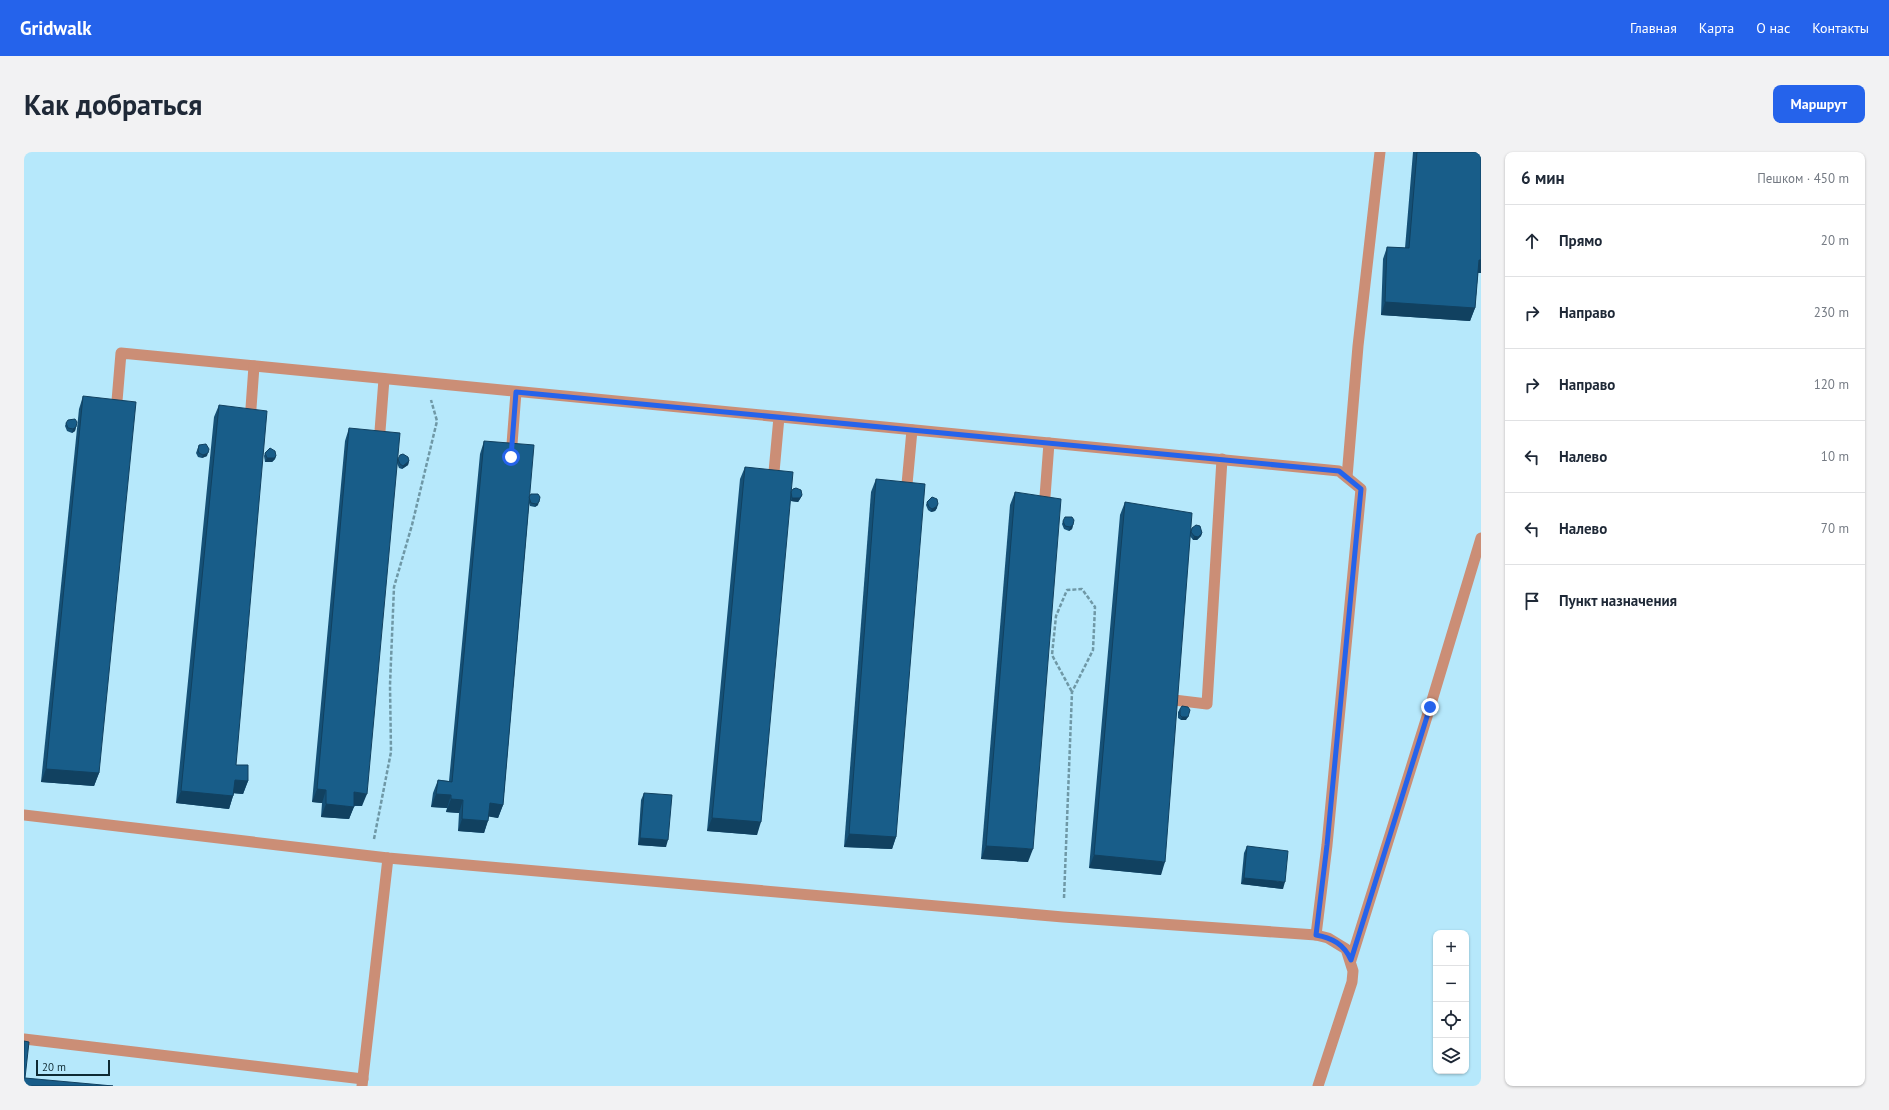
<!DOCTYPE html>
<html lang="ru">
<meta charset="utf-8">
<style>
:root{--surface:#fff;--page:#f2f2f3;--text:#1f2937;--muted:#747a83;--line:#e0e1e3;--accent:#2563eb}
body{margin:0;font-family:"PT Sans",sans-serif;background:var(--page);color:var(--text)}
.controls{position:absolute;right:12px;bottom:12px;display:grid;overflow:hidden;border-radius:8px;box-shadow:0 1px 3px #0004}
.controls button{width:36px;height:36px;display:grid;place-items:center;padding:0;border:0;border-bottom:1px solid var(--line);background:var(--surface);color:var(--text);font:20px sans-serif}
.scale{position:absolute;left:12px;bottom:10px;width:74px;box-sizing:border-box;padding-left:4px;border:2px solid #0f2a32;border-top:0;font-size:11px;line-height:14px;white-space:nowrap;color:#0f2a32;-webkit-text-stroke:3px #b6e8fb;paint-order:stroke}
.stop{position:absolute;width:12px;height:12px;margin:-9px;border:3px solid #2563eb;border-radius:50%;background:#fff}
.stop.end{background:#2563eb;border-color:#fff;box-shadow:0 1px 4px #0008}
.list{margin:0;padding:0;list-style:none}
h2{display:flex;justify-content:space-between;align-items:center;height:52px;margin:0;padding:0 16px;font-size:17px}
h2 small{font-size:13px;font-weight:400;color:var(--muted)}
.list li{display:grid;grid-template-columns:26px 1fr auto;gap:12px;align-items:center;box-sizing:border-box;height:72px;padding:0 16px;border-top:1px solid var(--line)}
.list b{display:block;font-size:15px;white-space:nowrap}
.list em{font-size:13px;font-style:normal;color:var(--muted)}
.icon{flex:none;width:22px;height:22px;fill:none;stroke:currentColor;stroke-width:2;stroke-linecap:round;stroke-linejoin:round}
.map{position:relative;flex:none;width:1457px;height:934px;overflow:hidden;border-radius:8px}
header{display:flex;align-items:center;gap:24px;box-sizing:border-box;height:56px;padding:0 20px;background:var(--accent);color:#fff}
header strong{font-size:19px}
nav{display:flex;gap:22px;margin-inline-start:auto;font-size:14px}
.intro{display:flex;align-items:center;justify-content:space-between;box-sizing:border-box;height:96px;padding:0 24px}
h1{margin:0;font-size:28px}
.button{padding:10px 18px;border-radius:8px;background:var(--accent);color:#fff;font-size:14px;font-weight:700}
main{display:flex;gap:24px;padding:0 24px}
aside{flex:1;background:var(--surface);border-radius:8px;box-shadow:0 1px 3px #0004}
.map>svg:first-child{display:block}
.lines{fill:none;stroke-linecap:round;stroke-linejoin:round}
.path{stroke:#6f98a6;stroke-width:2.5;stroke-dasharray:4 2;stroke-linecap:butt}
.lane{stroke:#cb8e76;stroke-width:11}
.wall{fill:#155076}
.shaded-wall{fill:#114160}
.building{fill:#185d89;stroke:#114160}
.route{stroke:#2563eb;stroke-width:5}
</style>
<header>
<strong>Gridwalk</strong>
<nav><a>Главная</a><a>Карта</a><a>О нас</a><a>Контакты</a></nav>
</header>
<div class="intro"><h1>Как добраться</h1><a class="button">Маршрут</a></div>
<main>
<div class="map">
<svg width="1457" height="934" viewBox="0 0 1457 934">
<rect width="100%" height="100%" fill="#b6e8fb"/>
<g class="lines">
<g class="path">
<polyline points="350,687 367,600 366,533 370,435 388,373 413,269 407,248"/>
<polyline points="1040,746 1048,540 1069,498 1071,455 1058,437 1043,438 1032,464 1028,503 1048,540"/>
</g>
<g class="lane">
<polyline points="92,261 97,201 1315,319 1337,337 1303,693 1292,783"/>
<polyline points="226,270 230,214"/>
<polyline points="355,292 360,227"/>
<polyline points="487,305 492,240"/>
<polyline points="1323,325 1334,194 1356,0"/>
<polyline points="749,331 755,265"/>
<polyline points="882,343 888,278"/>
<polyline points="1020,358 1025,291"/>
<polyline points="1150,548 1183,552 1198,307"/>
<polyline points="0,663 364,706 1039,765 1292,783 1304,786 1322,797 1329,819 1328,830 1294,934"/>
<polyline points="1327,808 1406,555 1457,386"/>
<polyline points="0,887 339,927"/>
<polyline points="338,934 364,706"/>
</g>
</g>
<g class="wall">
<polygon points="1389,0 1457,0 1457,121 1454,121 1451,156 1446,169 1357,163 1359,107 1363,95 1381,96"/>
<polygon points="59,244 75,621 70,634 17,630 55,257"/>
<polygon points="195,253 212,613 224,629 219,642 210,641 209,644 205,657 152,651 190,265"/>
<polygon points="42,271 52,275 51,279 48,281 43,279 41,274"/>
<polygon points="325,276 373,310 374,307 385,309 384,313 378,317 375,316 373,311 338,654 330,654 325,667 297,665 298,651 288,650 321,289"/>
<polygon points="460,289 505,345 514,353 511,355 506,354 505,351 479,653 474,666 465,664 460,681 434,679 435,661 422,660 423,656 407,655 409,641 414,628 425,629 456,302"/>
<polygon points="175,293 183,304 178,306 174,305 172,301"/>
<polygon points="241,301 252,304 251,307 248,310 241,310 240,304"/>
<polygon points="721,315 767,340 778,343 776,347 774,350 767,349 766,346 733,683 683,679 716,327"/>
<polygon points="852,327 872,685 868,697 820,695 847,340"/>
<polygon points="991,340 1004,710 957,707 986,353"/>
<polygon points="903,350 913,356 911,359 907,360 904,358 902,353"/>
<polygon points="1101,350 1167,379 1168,376 1178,381 1177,384 1173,388 1169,388 1166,384 1137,723 1065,716 1096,363"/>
<polygon points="1039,369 1049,373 1048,377 1045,379 1040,377 1038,372"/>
<polygon points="1156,557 1162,568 1157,568 1154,566 1154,560"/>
<polygon points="620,641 642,695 614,693 617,648"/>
<polygon points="1223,694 1259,737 1217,732 1220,701"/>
</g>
<g class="shaded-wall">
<polygon points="1455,108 1457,108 1457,121 1450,120"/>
<polygon points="1361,150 1451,156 1446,169 1357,163"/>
<polygon points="52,275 51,279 48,281 49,277"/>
<polygon points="184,301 183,304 178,306 179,303"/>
<polygon points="252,304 251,307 248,310 241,310 243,306"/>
<polygon points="385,309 384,313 378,317 379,314"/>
<polygon points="778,343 776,347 774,350 767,349 768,346"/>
<polygon points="515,350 514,353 511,355 512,352"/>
<polygon points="914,352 913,356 911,359 907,360 908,357"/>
<polygon points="1049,373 1048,377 1045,379 1046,375"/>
<polygon points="1178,381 1177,384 1173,388 1169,388 1170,384"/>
<polygon points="1158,565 1164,565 1162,568 1157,568"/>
<polygon points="22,617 75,621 70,634 17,630"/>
<polygon points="211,628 224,629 219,642 206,641"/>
<polygon points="293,637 302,638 298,651 288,650"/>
<polygon points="157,639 209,644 205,657 152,651"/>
<polygon points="330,640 343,642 338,654 325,653"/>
<polygon points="412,642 427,643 423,656 407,655"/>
<polygon points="427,647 439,648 435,661 422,660"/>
<polygon points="466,651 479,653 474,666 461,664"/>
<polygon points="302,652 330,655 325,667 297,665"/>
<polygon points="688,666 737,670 733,683 683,679"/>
<polygon points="438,667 464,669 460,681 434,679"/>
<polygon points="825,682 872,685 868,697 820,695"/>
<polygon points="616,686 644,688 642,695 614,693"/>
<polygon points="962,694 1009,697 1004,710 957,707"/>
<polygon points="1070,703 1141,710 1137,723 1065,716"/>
<polygon points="1220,726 1261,730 1259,737 1217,732"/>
</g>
<g class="building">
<polygon points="1393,0 1457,0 1457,108 1455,108 1451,156 1361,150 1363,95 1385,96"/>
<polygon points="59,244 112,250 75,621 22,617"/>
<polygon points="195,253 243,259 212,613 224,613 224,629 211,628 209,644 157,639"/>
<polygon points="51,267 53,270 52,275 49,277 44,276 42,271 44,268"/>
<polygon points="325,276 376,281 343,642 330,640 330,655 302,652 302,638 293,637"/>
<polygon points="460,289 510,293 479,653 466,651 464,669 438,667 439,648 427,647 427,643 412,642 414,628 428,630"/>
<polygon points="182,292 185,297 184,301 179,303 175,301 174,298 175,293"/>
<polygon points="246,296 251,299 252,304 250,306 243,306 241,301"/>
<polygon points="379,302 384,305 385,309 379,314 376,312 374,307 376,303"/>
<polygon points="721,315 769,320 737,670 688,666"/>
<polygon points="852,327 901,332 872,685 825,682"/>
<polygon points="772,336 777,338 778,343 776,346 768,346 767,340 769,337"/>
<polygon points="991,340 1037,347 1009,697 962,694"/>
<polygon points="507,342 514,342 516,345 515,350 512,352 507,351 505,345"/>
<polygon points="908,345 913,347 914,352 912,355 908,357 905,355 903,350"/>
<polygon points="1101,350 1168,361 1141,710 1070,703"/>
<polygon points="1041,365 1048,365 1050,368 1049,373 1046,375 1041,374 1039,369"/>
<polygon points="1172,373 1176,374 1178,381 1174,385 1170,384 1167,380 1168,376"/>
<polygon points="1158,554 1164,555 1166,558 1164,565 1158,565 1156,563 1156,557"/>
<polygon points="620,641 648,643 644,688 616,686"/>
<polygon points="1223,694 1264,699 1261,730 1220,726"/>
<polygon points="0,889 5,890 1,926 89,934 0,934"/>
</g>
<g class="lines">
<path class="route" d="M487,305L492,240L1315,319L1337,337L1303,693L1292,783C1308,786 1320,792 1327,808L1406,555"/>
</g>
</svg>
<div class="controls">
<button>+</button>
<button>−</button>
<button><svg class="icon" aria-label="locate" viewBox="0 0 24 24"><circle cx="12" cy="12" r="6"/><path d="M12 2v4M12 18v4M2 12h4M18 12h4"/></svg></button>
<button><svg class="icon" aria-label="layers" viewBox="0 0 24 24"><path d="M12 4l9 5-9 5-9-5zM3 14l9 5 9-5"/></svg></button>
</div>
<div class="scale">20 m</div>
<div class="stop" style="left:487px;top:305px"></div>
<div class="stop end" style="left:1406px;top:555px"></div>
</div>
<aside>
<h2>6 мин<small>Пешком · 450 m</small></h2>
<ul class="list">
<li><svg class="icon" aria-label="ahead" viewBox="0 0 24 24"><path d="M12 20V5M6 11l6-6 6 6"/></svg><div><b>Прямо</b></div><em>20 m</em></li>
<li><svg class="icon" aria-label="right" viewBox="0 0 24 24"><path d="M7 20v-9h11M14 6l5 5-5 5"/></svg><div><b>Направо</b></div><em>230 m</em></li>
<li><svg class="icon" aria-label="right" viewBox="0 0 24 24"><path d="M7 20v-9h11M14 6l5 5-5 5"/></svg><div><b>Направо</b></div><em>120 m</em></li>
<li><svg class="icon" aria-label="left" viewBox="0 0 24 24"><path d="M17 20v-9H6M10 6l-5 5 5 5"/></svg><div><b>Налево</b></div><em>10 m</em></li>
<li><svg class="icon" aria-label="left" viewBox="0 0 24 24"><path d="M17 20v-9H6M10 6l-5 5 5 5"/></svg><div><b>Налево</b></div><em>70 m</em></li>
<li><svg class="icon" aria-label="arrive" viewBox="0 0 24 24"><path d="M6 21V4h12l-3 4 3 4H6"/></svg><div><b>Пункт назначения</b></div></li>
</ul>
</aside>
</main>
